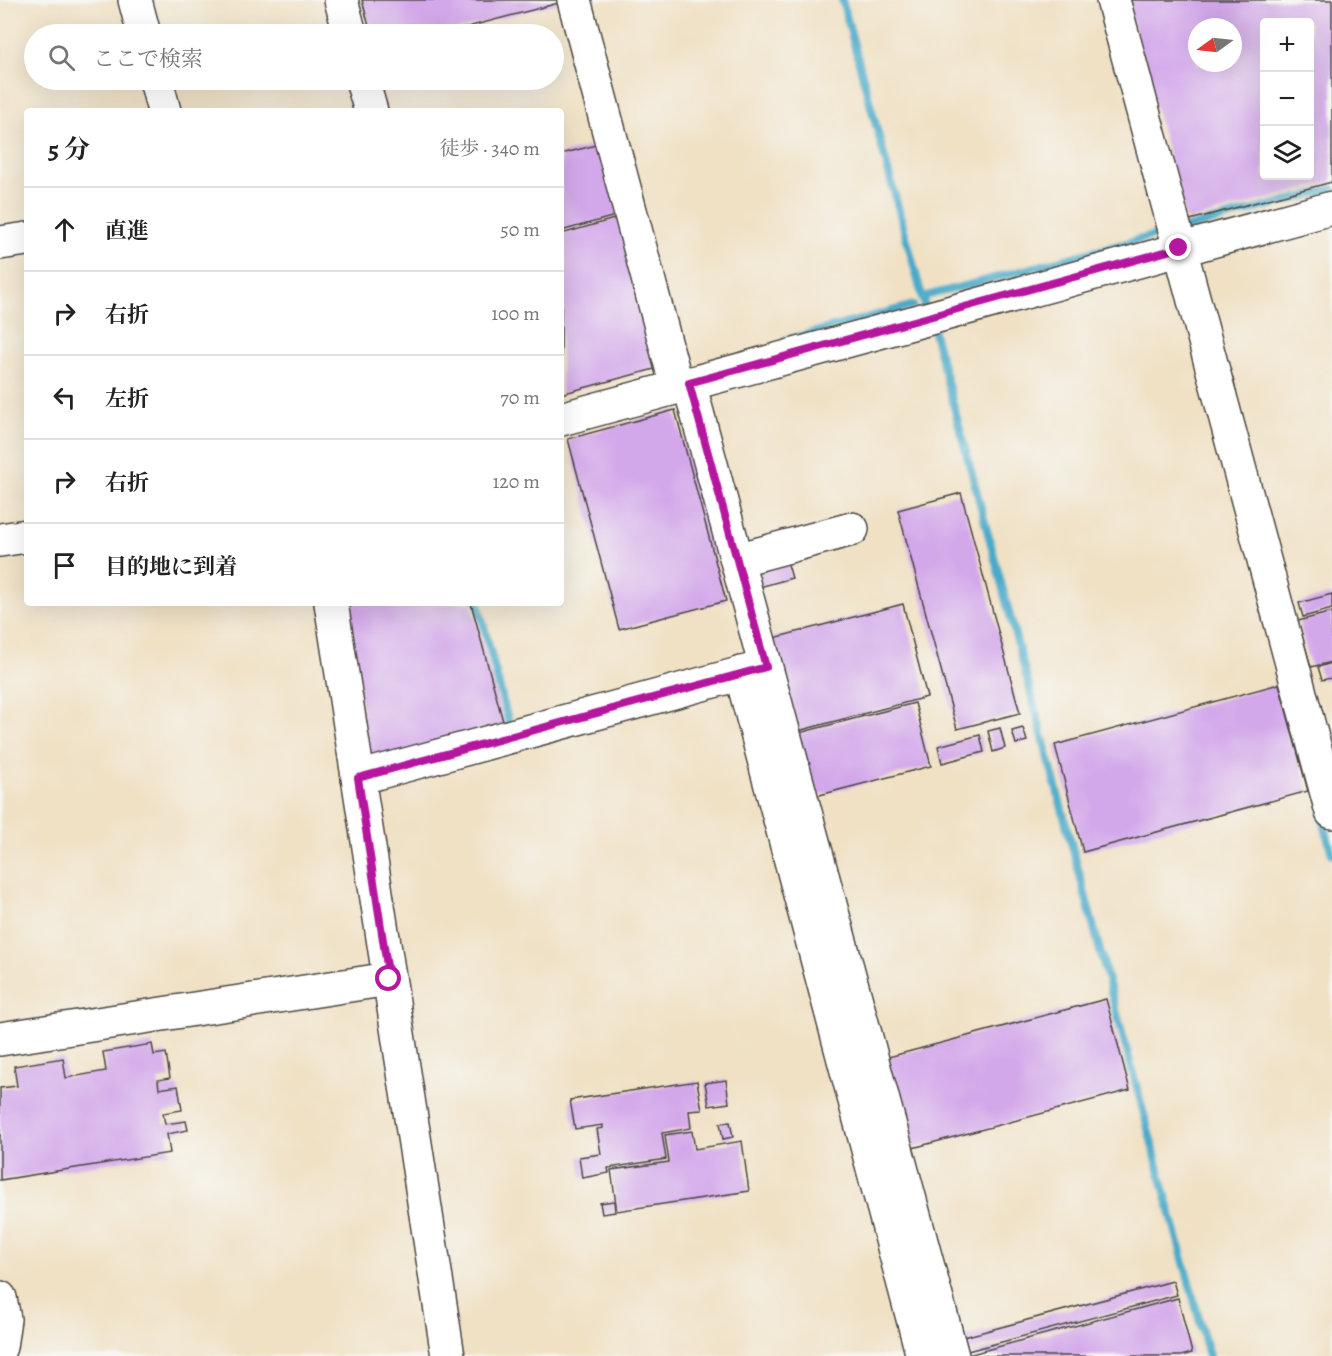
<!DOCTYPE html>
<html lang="ja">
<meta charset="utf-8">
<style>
:root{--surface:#fff;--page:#f2f2f2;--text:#222;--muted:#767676;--line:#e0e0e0}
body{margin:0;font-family:Alegreya,"Noto Serif JP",serif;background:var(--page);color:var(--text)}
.controls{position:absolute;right:18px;top:18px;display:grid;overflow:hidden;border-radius:6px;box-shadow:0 6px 24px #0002}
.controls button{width:54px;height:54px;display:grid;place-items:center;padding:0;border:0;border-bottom:2px solid var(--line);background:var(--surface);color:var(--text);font:30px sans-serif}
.compass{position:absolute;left:1188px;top:18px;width:54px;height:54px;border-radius:50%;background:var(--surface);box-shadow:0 6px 24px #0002;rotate:255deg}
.stop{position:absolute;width:18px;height:18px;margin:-14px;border:4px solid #b5179e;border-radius:50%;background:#fff}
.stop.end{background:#b5179e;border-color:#fff;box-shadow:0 2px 6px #0008}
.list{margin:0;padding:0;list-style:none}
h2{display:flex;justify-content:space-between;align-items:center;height:78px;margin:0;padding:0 24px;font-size:26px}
h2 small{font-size:20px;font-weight:400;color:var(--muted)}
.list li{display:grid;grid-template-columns:39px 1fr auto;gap:18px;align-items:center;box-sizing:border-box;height:84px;padding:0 24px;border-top:2px solid var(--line)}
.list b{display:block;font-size:22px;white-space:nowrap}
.list em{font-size:20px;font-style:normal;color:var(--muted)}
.icon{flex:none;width:33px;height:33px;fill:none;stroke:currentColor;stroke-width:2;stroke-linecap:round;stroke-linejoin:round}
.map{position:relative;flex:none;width:1332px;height:1356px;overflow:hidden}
.search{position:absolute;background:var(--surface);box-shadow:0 6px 24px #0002;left:24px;top:24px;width:540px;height:66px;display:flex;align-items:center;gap:15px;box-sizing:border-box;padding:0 21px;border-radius:33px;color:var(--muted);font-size:22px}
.panel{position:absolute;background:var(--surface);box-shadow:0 6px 24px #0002;left:24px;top:108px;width:540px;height:498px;border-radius:6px}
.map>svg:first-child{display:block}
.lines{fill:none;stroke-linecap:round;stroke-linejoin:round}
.stream{stroke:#49abc9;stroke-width:8}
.building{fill:#d3a8ea;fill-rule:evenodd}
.minor-casing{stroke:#494642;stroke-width:36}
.minor{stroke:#fff;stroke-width:33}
.route{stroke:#b5179e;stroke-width:8}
</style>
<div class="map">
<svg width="1332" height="1356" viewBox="0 0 1332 1356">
<rect width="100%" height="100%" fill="#f6f6f2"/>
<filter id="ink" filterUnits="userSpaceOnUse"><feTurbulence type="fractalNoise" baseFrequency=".0167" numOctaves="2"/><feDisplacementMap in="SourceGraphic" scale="12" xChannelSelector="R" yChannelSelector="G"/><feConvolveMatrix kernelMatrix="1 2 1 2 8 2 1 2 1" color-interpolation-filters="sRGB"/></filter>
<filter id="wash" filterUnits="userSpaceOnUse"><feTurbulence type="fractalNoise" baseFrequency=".008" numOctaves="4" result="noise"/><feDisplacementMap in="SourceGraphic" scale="24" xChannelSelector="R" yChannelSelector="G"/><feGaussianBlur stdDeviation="1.35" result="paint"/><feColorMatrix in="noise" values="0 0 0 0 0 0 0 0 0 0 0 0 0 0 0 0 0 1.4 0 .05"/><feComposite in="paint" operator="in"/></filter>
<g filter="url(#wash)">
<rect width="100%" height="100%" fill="#f0e1c5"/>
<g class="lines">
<g class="stream">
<polyline points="842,0 925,307"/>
<polyline points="1186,228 1332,189"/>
<polyline points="922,297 1156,235"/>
<polyline points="933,329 1209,1356"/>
<polyline points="786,340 913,305"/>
<polyline points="478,603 509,724"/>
<polyline points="1322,816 1332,854"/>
</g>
</g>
<g id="blocks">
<g class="building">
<polygon points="362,0 565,0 566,1 441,34 371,34"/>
<path d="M1132,0H1332V182L1186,221L1127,1ZM1264,22H1310V176H1264ZM1197,27H1233V63H1197Z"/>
<polygon points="600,144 619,215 561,231 561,154"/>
<polygon points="621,217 662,367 561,394 561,234"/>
<polygon points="675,410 726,601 619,629 568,439"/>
<polygon points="961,493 1020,713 957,729 898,510"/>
<polygon points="787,561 792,578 752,589 747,571"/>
<polygon points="1332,594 1332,609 1303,617 1299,603"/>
<polygon points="346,603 471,603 504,725 369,761"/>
<polygon points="903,604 927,697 794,732 770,639"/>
<polygon points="1332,612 1332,662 1311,667 1298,621"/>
<polygon points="1332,663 1332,678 1322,680 1318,667"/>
<polygon points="1279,684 1308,791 1083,852 1055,745"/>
<polygon points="915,703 931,766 812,797 795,734"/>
<polygon points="1000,728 1005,748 993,752 988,731"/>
<polygon points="1023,728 1027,741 1016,744 1012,731"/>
<polygon points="980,735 984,752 942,763 938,746"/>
<polygon points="1106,999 1130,1090 905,1150 881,1059"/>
<polygon points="152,1044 154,1055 166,1053 170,1078 158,1080 159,1089 178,1086 182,1110 163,1113 165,1124 186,1121 188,1130 167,1134 170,1153 0,1180 0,1088 17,1086 14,1066 63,1058 66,1078 106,1071 103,1052"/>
<polygon points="726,1080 729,1103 709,1106 705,1083"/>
<polygon points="697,1081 702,1110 689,1111 691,1128 662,1133 666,1159 608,1168 609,1173 582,1178 579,1157 601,1154 597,1129 603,1128 603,1125 575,1129 570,1100"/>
<polygon points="730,1122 733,1137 723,1139 720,1123"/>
<polygon points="692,1131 695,1149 742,1141 749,1191 617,1211 611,1170 669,1162 665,1135"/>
<polygon points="614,1201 615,1212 602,1214 600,1203"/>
<polygon points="1173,1281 1177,1295 964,1352 960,1338"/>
<polygon points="1178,1298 1192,1353 1181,1356 964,1356"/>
</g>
</g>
</g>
<g filter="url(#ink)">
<use href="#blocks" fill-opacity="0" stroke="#494642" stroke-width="1.5"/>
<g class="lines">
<g class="minor-casing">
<g id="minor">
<polyline points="135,0 144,34"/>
<polyline points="341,0 350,34"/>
<polyline points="574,0 677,387"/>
<polyline points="1113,0 1332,812"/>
<polyline points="156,80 164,111"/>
<polyline points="362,80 371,111"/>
<polyline points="0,243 27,239"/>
<polyline points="689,383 952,1356"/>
<polyline points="561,419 1332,208"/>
<polyline points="0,540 27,536"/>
<polyline points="737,560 852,529"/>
<polyline points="331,603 448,1356"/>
<polyline points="741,673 923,1356"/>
<polyline points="358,778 761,668"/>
<polyline points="0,1039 389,979"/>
<polyline points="0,1298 4,1319 0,1347"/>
</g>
</g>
<use href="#minor" class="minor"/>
</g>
</g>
<g class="lines" filter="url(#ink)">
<polyline class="route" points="389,979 358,778 766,667 689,383 1179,248"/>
</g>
</svg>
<div class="controls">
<button>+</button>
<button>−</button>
<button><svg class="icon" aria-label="layers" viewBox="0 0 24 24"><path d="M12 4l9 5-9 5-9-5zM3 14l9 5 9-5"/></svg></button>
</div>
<svg class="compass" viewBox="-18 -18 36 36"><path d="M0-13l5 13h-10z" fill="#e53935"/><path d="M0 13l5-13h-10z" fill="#767676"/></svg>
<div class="stop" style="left:389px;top:979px"></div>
<div class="stop end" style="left:1179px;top:248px"></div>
<div class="search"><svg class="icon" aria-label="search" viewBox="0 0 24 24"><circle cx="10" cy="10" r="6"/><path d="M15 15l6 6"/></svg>ここで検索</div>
<section class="panel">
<h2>5 分<small>徒歩 · 340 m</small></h2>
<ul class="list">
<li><svg class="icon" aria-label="ahead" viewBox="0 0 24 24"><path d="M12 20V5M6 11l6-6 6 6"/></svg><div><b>直進</b></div><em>50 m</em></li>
<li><svg class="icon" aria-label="right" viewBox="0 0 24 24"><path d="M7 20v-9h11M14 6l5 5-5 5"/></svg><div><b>右折</b></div><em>100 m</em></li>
<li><svg class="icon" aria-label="left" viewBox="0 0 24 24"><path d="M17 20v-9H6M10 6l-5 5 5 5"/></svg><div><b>左折</b></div><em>70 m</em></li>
<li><svg class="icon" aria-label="right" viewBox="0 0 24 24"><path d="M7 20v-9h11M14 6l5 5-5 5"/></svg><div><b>右折</b></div><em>120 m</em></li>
<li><svg class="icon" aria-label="arrive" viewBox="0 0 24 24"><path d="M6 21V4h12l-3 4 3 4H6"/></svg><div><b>目的地に到着</b></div></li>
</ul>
</section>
</div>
